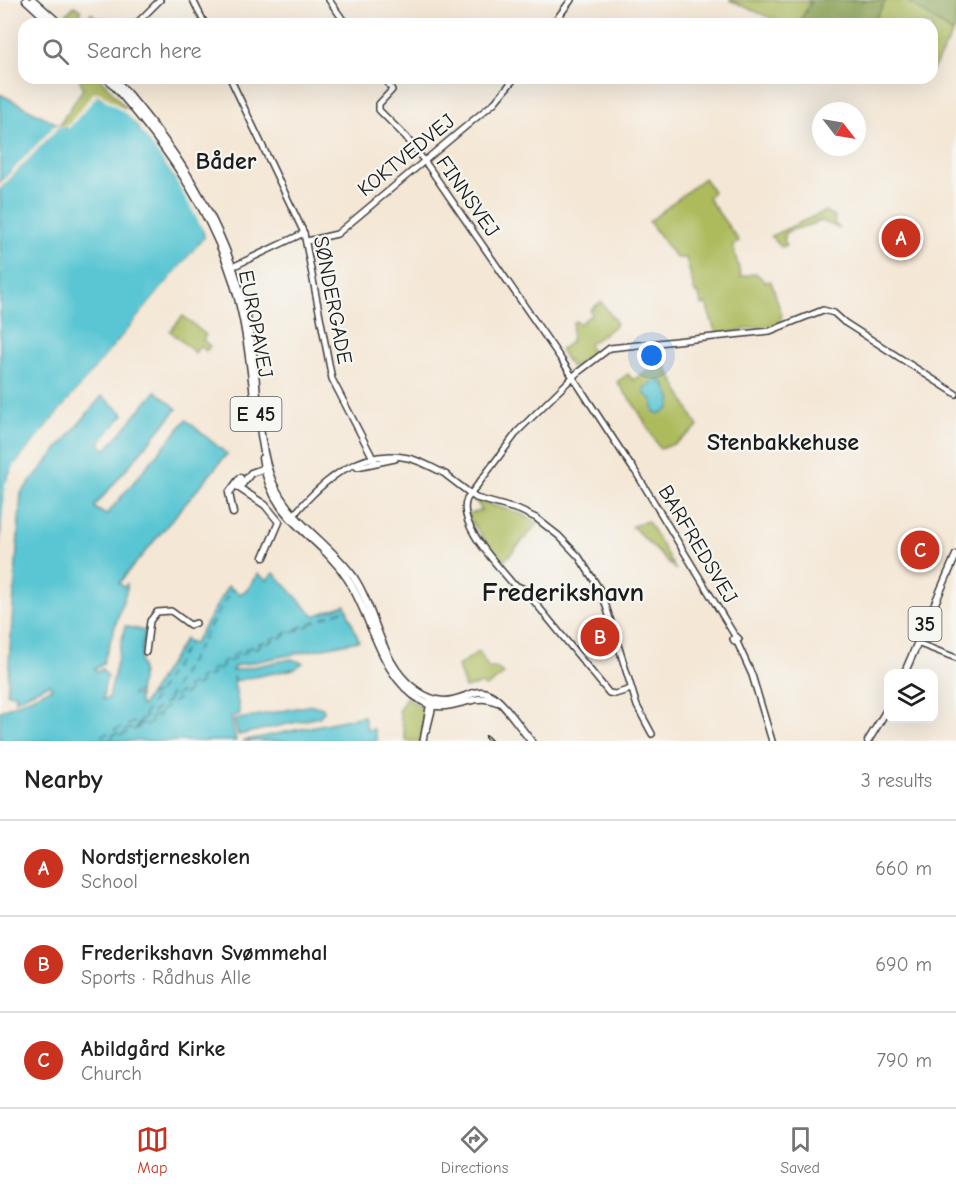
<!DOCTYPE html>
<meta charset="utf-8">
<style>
:root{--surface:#fff;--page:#f2f2f2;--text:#222;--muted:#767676;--line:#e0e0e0;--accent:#c8321e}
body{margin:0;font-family:"Comic Neue",sans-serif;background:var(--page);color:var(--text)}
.controls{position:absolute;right:18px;bottom:18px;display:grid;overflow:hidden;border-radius:12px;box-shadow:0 6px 24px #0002}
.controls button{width:54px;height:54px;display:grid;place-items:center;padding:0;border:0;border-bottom:2px solid var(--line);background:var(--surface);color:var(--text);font:30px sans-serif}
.compass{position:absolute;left:812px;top:102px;width:54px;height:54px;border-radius:50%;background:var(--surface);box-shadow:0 6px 24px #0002;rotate:121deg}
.you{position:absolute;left:652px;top:356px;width:21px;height:21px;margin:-15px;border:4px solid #fff;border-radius:50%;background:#1a73e8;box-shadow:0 0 0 9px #1a73e833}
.badge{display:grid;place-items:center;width:39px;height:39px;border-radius:50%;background:var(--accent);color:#fff;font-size:20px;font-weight:700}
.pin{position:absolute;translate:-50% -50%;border:3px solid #fff;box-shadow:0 2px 6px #0006}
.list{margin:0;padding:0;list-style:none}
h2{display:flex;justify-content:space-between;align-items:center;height:78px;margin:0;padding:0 24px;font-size:26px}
h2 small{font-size:20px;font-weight:400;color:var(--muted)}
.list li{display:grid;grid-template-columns:39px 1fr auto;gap:18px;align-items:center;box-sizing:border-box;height:96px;padding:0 24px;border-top:2px solid var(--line)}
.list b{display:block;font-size:22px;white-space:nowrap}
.list p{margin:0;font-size:20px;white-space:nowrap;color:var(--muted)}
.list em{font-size:20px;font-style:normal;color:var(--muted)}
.icon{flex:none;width:33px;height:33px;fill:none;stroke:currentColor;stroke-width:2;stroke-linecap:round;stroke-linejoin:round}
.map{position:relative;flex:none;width:956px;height:741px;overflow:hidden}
.search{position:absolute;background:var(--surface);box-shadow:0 6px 24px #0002;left:18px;right:18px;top:18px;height:66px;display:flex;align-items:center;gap:15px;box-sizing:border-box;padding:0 21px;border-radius:18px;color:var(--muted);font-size:22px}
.sheet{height:366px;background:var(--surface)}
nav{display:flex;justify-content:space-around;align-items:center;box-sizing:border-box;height:84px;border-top:2px solid var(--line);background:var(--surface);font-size:16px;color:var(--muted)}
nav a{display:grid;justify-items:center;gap:3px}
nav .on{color:var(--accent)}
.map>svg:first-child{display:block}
.green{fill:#adbb5d;stroke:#646c3c;stroke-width:1.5}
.forest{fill:#8aa354;stroke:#536038;stroke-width:1.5}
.water{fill:#5ac6d3;stroke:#3b7178;stroke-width:1.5}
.pier{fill:#f4e7d5}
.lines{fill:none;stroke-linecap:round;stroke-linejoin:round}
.ferry{stroke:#32585c;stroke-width:1.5;stroke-dasharray:8 6;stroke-linecap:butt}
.secondary-casing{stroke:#3c3a38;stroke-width:8}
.primary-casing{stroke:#3c3a38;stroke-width:9}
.secondary{stroke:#fff;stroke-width:5}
.primary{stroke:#fff;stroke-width:6}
.rail-casing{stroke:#1c1c1c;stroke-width:4}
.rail{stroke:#f6f6f2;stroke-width:1.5;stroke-dasharray:4.5;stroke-linecap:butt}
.labels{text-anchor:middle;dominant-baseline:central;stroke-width:4.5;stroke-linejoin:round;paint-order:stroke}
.shield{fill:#f6f6f2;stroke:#5d5d5c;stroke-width:1.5}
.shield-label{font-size:20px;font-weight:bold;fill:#1c1c1c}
.street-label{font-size:21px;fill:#1c1c1c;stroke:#f6f6f2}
.quarter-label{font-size:24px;font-weight:bold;fill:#1c1c1c;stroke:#f6f6f2}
.district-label{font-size:27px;font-weight:bold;fill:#1c1c1c;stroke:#f6f6f2}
</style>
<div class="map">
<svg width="956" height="741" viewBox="0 0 956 741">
<rect width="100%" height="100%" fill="#f6f6f2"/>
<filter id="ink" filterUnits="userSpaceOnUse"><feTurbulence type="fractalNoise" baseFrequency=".0167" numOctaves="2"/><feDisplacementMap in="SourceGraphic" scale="12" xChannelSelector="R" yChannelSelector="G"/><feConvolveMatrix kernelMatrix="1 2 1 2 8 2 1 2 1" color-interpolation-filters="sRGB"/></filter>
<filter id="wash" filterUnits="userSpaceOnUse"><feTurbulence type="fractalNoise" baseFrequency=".008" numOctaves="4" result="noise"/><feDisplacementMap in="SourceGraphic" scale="24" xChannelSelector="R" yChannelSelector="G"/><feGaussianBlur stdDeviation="1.35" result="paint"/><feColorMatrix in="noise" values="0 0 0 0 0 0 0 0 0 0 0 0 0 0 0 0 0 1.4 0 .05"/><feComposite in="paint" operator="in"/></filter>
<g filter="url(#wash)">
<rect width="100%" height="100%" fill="#f4e7d5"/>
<g class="green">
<polygon points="729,0 802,0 810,4 798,24 784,24"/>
<polygon points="886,0 906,0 953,33 932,71 932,24 872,24"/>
<polygon points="74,6 82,11 80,13 85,20 91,13 97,18 107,18 103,24 65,24 61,20"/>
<polygon points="79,78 100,78 126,108 96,95 69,128 60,124 83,89"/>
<polygon points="704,178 713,191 708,198 739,241 733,245 741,277 756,273 765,282 771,281 782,316 778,324 716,334 706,304 702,305 698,293 695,293 686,258 676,258 649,222"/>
<polygon points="825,211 835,217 834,222 840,229 822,221 786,232 784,241 786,246 781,247 771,236"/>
<polygon points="601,302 616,322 615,326 588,345 593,353 572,368 560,350 571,342 573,323 576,321 579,324 592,314 590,310"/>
<polygon points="183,316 206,335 203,340 210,346 206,351 200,346 195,353 170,331"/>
<polygon points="664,362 698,427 676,443 660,449 637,409 617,382 628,374 633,380 649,369 656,370 661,366 659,363"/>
<polygon points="475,500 522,514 538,524 502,563 470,520 468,514 482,510"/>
<polygon points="648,521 676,570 632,526"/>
<polygon points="479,651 489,669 496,667 504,674 486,687 481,684 465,688 458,666"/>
<polygon points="406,697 426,710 421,741 406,741 399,710"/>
</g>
<g class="forest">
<polygon points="807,0 886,0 872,24 798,24 811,3"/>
<polygon points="906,0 956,0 956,28 953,33"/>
</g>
<g class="water">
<polygon points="0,94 57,124 0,183"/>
<path d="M96,95C106,98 119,107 127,114C144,131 205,216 204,238L14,466L8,476L0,545V189L60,125L66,128Z"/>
<polygon points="657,380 664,383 672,400 669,409 659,414 654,412 652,400 644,393 644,388"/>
<polygon points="156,391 177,409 95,506 96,509 106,515 186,420 227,454 119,583 124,587 127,584 127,589 103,664 95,669 97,672 102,669 108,677 105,682 103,700 109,698 125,626 145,631 140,661 142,671 139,693 135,692 133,695 139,695 139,703 142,706 185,639 194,644 228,586 240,594 248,589 257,574 267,580 274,573 314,616 345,605 359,641 235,666 232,671 291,659 303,663 294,669 235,681 233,676 240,714 231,717 236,741 0,741 0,711 52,688 49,684 15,700 16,694 7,693 21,493 102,396 124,414 99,443 106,450"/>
<polygon points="312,705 323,708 324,712 319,717 238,735 234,720"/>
<polygon points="364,716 367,730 374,729 377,741 242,741"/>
</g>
<g class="pier">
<polygon points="99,92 128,111 138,122 176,176 208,234 205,234 174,177 136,124 126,114 98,95 69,128 60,126 0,189 0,183 55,125 68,125 93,93"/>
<polygon points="204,238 206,240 17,466 8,486 3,545 0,548 5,485 14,466"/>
</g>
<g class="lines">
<g class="ferry">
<polyline points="149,696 157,693"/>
<polyline points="167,700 232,589"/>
<polyline points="136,728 190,641"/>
<polyline points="88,741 144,718 236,653 346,609"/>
<polyline points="98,741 146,722 237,656 310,625"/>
<polyline points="107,741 155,721 164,705"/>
</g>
</g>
</g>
<g filter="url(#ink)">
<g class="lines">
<g class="secondary-casing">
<g id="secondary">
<polyline points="193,0 205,24"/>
<polyline points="329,0 346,24"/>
<polyline points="136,24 160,0"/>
<polyline points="553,24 571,0"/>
<polyline points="230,78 304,233 332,379 375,462"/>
<polyline points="385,78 392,90 379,104 379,110 406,137 428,166 561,359 633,469"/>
<polyline points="307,241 337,234 495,102 515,78"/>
<polyline points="230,268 304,233"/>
<polyline points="844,322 956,394"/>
<polyline points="632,466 735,636"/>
<polyline points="357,467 395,459"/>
<polyline points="446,475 476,498 519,510 536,518 559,536 579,557 602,593 637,706 652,734"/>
<path d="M293,516C321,482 360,447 408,458C422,461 435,469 447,475"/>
<polygon points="736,636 739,639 735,642 733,639"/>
<polyline points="737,642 752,675 772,741"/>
<polyline points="917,643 956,658"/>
<polyline points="146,652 150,621 157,612 171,611 190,625 196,623"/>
<path d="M631,689L615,694L609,693L524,589L513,584C498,565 456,524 467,499L518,431L577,373L610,348L770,331L823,310L834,313L844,322"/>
<polyline points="427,730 434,702"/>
<polyline points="423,741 430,702"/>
</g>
</g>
<g class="primary-casing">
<g id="primary">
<polyline points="26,0 52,24"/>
<polyline points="33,0 60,24"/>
<path d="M107,78C168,146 223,224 242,315C250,351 252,388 258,424"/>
<path d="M114,78C183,155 236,241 252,344C258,386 257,446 273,483C290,522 329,543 353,576C377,611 379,664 416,690C453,717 469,684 489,694C502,699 521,729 531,741"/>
<path d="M262,458C273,524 316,531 347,578C373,617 379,676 422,701C451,717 471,690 497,702"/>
<polyline points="233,513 229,493 240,478"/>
<polyline points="264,557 279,522 265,505 239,488 251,473 265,468"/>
<polyline points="904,674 956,555"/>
<polyline points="868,741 888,708"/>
</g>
</g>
<use href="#secondary" class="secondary"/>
<use href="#primary" class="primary"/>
<g class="rail-casing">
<polyline id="rail" points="486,737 490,741"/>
</g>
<use href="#rail" class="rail"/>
</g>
</g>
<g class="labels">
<g class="shield">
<rect x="230.5" y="397" width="51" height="34" rx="4.5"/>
<rect x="908.5" y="607" width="33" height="34" rx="4.5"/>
</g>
<g class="shield-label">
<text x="256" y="414">E 45</text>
<text x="925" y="624">35</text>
</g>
<g class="street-label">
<text transform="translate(406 155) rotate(-39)">KOKTVEDVEJ</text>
<text transform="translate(468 196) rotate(55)">FINNSVEJ</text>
<text transform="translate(333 300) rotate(79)">SØNDERGADE</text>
<text transform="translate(256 324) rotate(79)">EUROPAVEJ</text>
<text transform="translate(698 544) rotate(59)">BARFREDSVEJ</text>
</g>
<g class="quarter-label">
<text x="226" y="161">Båder</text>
<text x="783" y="442">Stenbakkehuse</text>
</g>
<g class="district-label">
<text x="563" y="592">Frederikshavn</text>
</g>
</g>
</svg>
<div class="controls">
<button><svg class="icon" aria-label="layers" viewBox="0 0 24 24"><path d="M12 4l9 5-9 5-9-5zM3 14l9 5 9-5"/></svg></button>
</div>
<svg class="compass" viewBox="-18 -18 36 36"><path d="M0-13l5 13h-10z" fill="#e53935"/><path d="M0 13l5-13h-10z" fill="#767676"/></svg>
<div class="you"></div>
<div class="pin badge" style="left:901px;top:238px">A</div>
<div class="pin badge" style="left:600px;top:637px">B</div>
<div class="pin badge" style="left:920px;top:550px">C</div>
<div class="search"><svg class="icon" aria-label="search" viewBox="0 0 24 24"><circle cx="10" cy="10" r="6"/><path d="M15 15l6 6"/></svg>Search here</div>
</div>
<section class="sheet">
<h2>Nearby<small>3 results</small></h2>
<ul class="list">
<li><span class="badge">A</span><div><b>Nordstjerneskolen</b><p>School</p></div><em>660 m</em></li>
<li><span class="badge">B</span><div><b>Frederikshavn Svømmehal</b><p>Sports · Rådhus Alle</p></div><em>690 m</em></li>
<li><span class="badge">C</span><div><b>Abildgård Kirke</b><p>Church</p></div><em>790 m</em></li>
</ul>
</section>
<nav>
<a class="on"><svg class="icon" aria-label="map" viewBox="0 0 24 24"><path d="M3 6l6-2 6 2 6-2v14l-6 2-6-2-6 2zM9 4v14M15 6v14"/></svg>Map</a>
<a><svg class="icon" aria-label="directions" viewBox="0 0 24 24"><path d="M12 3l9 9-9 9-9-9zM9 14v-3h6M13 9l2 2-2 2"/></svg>Directions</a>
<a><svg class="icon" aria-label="saved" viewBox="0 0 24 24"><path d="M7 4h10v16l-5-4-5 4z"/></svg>Saved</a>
</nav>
